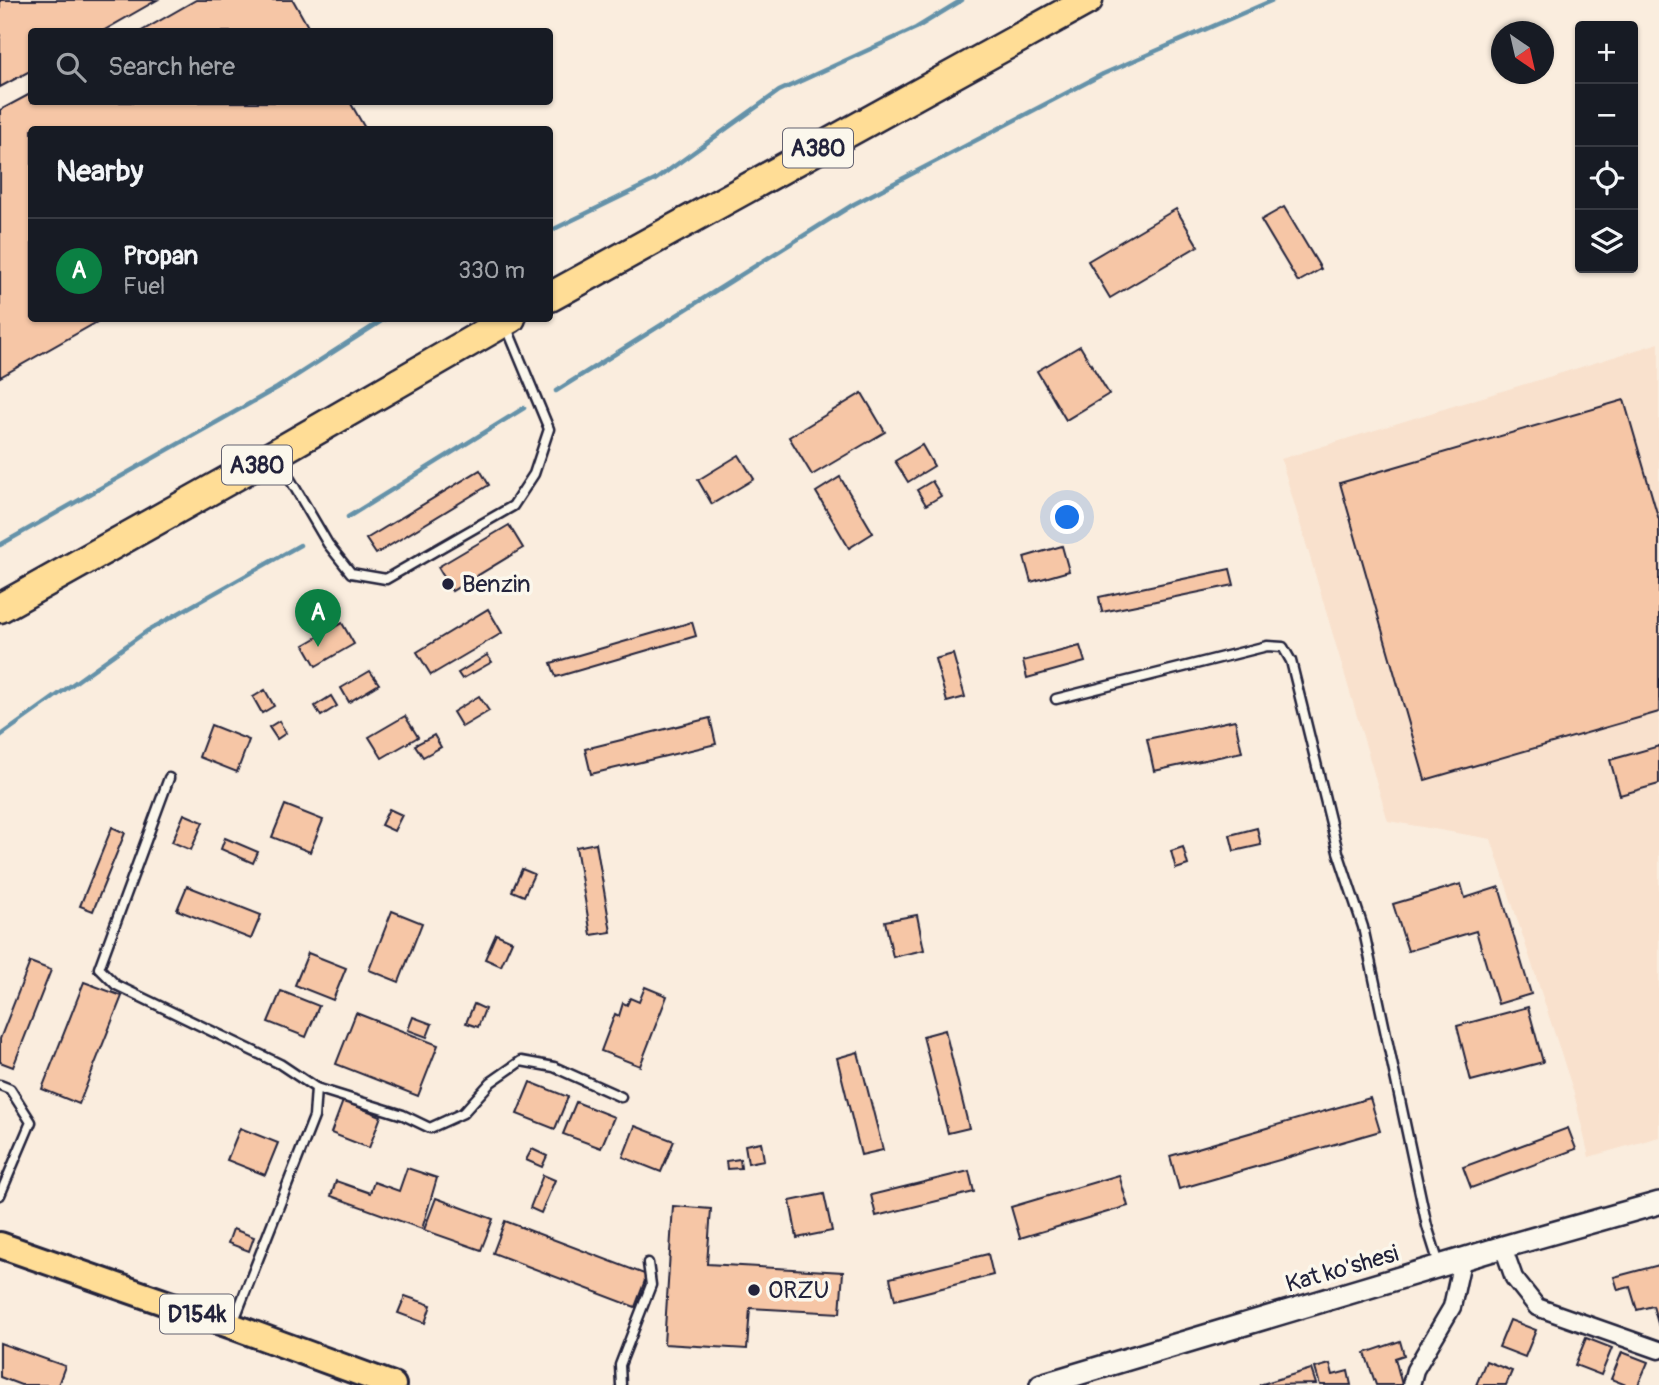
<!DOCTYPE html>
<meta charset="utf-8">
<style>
:root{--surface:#171b24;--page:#20242c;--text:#f1f3f6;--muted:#9ea1a6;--line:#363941;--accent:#0b8043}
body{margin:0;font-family:Pangolin,sans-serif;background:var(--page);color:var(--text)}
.controls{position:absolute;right:21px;top:21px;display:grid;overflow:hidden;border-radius:7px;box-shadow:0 2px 5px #0004}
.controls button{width:63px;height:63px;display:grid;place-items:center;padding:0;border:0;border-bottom:2px solid var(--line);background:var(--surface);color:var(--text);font:35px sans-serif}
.compass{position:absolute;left:1491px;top:21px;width:63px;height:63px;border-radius:50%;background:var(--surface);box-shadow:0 2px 5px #0004;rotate:146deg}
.you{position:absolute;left:1068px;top:518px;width:24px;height:24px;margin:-18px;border:5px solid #fff;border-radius:50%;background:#1a73e8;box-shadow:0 0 0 10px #1a73e833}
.badge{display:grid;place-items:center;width:46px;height:46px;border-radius:50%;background:var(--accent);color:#fff;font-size:23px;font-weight:700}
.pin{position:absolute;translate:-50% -58px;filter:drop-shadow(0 2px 4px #0008)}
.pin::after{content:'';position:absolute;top:37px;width:24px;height:21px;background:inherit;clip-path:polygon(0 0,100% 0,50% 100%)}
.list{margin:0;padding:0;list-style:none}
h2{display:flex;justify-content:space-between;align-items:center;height:91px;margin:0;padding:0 28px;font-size:30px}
h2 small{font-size:23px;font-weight:400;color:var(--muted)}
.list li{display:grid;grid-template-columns:46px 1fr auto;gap:21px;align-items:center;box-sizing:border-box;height:105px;padding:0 28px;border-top:2px solid var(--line)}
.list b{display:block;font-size:26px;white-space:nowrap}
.list p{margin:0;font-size:23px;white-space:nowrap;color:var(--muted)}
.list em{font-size:23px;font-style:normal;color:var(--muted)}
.icon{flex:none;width:38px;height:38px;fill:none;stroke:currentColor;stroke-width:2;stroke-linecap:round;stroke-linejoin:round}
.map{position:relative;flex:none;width:1659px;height:1385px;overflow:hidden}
.search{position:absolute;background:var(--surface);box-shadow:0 2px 5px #0004;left:28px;top:28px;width:525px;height:77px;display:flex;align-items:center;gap:18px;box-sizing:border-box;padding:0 24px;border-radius:7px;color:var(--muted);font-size:26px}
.panel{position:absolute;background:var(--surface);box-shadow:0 2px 5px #0004;left:28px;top:126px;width:525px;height:196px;border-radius:7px}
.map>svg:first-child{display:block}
.built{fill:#f9e1cd}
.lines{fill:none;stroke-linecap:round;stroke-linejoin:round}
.stream{stroke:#6592a9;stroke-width:4.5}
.building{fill:#f6c6a6;stroke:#22223b;stroke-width:2}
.lane-casing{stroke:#22223b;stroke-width:13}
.street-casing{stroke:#22223b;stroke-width:21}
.secondary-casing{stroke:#22223b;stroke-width:26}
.primary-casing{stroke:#22223b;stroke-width:30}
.highway-casing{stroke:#22223b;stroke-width:33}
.lane{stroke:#fbf7ec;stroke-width:8}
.street{stroke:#fbf7ec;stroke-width:16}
.secondary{stroke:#fbf7ec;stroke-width:21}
.primary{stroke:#ffdd96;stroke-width:24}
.highway{stroke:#ffdd96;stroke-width:28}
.poi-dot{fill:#22223b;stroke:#fbf7ec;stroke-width:2.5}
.labels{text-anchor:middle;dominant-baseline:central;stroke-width:7;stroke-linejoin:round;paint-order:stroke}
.shield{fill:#fbf7ec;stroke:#636270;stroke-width:2}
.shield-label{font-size:23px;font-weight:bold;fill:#22223b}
.poi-label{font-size:24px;fill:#22223b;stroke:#fbf7ec;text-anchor:start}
.street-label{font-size:24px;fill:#22223b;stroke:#fbf7ec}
</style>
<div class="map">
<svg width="1659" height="1385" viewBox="0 0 1659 1385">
<rect width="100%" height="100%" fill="#faedde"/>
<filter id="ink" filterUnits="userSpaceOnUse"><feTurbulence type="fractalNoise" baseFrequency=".0143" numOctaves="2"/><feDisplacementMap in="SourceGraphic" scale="14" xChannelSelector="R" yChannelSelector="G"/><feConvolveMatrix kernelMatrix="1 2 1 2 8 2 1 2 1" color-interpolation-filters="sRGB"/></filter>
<g filter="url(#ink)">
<polygon class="built" points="1659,343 1659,1137 1589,1157 1574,1093 1491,839 1388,821 1281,459"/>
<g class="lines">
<g class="stream">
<polyline points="550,231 655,180 779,91 916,28 962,0"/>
<polyline points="556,391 854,204 1103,74 1273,0"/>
<polyline points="348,517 524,408"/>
<polyline points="0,545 277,388 386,318"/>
<polyline points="0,736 147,631 300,545"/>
</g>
</g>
<g class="building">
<polygon points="0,0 157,0 101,32 32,32 32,70 0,87"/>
<polygon points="196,0 293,0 311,32 140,32"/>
<polygon points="32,93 32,102 350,102 366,130 32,130 32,318 104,318 0,377 0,110"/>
<polygon points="1284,207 1321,269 1298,282 1261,220"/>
<polygon points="1176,209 1198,246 1110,298 1088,261"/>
<polygon points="1080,346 1109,394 1066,420 1037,371"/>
<polygon points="862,393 885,432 812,475 789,437"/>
<polygon points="1624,400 1659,520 1659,712 1425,780 1340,483"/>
<polygon points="922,445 934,466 908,482 895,461"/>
<polygon points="739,455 754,479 712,504 698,480"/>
<polygon points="480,470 489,485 376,554 366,539"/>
<polygon points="840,477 873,533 849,548 816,492"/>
<polygon points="932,481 941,496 926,505 917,490"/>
<polygon points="509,525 523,548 452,591 438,567"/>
<polygon points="1062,546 1069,571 1031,582 1024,557"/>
<polygon points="1230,569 1234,585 1102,612 1099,597"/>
<polygon points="488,609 502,633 431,675 417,652"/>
<polygon points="692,622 696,636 556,677 551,663"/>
<polygon points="342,623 354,644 316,666 304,645"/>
<polygon points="1080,646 1085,662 1027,678 1023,661"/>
<polygon points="953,654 965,697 947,702 935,659"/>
<polygon points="487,655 492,662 462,679 458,673"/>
<polygon points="370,671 379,684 349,702 341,688"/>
<polygon points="265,690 274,706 262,713 253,697"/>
<polygon points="331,696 337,706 321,716 315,706"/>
<polygon points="479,696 489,711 462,727 453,712"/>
<polygon points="405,716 418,737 382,758 369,737"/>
<polygon points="710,718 716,744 591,774 585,749"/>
<polygon points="1235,720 1242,752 1154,771 1147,739"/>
<polygon points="279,721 286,733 277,739 269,727"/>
<polygon points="211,725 249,740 237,772 199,757"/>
<polygon points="434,735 441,747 423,757 415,745"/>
<polygon points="1659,746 1659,784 1620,795 1610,760"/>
<polygon points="285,805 323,820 310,852 272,837"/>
<polygon points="389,809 402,815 394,831 381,825"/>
<polygon points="184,814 203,822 191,850 172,842"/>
<polygon points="112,827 125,833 93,911 80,906"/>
<polygon points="1257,828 1261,845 1234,851 1230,835"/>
<polygon points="225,838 258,852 253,863 221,849"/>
<polygon points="596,843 611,932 591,935 576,847"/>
<polygon points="1183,847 1188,865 1176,869 1171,851"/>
<polygon points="522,869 534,874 524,896 512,891"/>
<polygon points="1461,884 1465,898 1499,887 1531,994 1498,1004 1476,931 1408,951 1393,904"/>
<polygon points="187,886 261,915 251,939 177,910"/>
<polygon points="392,911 422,923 399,982 369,970"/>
<polygon points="917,915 924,950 893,957 885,921"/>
<polygon points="496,934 512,941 501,966 485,959"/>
<polygon points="308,953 346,968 333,1000 295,985"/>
<polygon points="30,962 51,970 13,1067 0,1062 0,1039"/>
<polygon points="84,982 122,996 79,1104 42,1089"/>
<polygon points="645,987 667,996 640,1066 601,1051 615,1014 619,1016 623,1003 627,1005 630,998 639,1002"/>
<polygon points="281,991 319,1006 306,1037 268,1022"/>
<polygon points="474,1004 485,1009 478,1027 466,1023"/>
<polygon points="1528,1007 1543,1062 1471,1081 1457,1026"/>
<polygon points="356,1013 438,1045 418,1096 336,1064"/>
<polygon points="413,1017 432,1024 427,1037 408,1030"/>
<polygon points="945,1030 969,1128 948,1133 923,1036"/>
<polygon points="858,1052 883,1150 861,1155 837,1058"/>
<polygon points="530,1082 568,1097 555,1129 517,1114"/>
<polygon points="1370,1098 1380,1131 1179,1189 1170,1156"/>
<polygon points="343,1101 381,1116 369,1148 331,1133"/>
<polygon points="576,1102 614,1117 601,1148 563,1134"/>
<polygon points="635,1126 674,1141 661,1172 623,1157"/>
<polygon points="240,1128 278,1143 265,1175 227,1160"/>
<polygon points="1568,1128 1576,1149 1471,1188 1463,1167"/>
<polygon points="761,1142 764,1160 748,1163 745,1145"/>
<polygon points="532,1149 547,1156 542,1167 526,1160"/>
<polygon points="740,1159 741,1168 727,1169 726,1161"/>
<polygon points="407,1168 437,1178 422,1229 331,1196 336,1181 370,1193 374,1182 399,1191"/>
<polygon points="969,1171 974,1192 876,1216 871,1195"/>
<polygon points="543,1175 555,1180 541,1213 530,1208"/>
<polygon points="1119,1175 1128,1206 1020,1238 1011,1207"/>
<polygon points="824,1194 832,1231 797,1238 790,1201"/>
<polygon points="436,1198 493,1219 481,1250 424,1230"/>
<polygon points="673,1206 711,1209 707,1264 843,1272 840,1313 750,1308 747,1349 664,1344"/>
<polygon points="505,1221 647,1275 635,1307 493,1253"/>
<polygon points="233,1229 254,1237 249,1251 228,1243"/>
<polygon points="988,1254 993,1275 895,1300 890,1278"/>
<polygon points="1659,1265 1659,1327 1653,1306 1637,1310 1630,1287 1618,1290 1614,1277"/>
<polygon points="405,1296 431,1305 425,1323 398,1313"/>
<polygon points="1510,1320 1536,1330 1525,1357 1499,1347"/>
<polygon points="1586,1338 1612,1348 1601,1375 1575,1365"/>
<polygon points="1400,1341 1404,1355 1395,1358 1402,1385 1376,1385 1365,1353"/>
<polygon points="0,1343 65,1366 58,1385 21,1385 0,1377"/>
<polygon points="1622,1352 1648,1362 1638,1385 1626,1385 1611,1379"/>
<polygon points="1486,1361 1512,1371 1506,1385 1476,1385"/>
<polygon points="1330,1364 1333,1375 1348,1371 1351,1385 1320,1385 1315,1368"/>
<polygon points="1311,1369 1316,1384 1259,1385"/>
</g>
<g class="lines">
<g class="lane-casing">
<g id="lane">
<polyline points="277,457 328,544 351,573 386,579 513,506 534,474 549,429 507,328"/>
<polyline points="1056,699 1267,646 1283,647 1291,661 1338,852 1363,927 1427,1226 1439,1264"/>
<polyline points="169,778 99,968 116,985 280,1064 316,1088 314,1117 233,1323"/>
<polyline points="0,1085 10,1089 31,1122 0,1195"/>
<polyline points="316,1088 403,1115 430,1128 463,1113 491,1082 521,1061 554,1067 621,1097"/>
<polyline points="621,1385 620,1365 651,1285 648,1263"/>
</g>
</g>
<g class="street-casing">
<g id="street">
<polyline points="1503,1247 1514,1278 1537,1307 1659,1350"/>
<polyline points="1411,1385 1415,1370 1452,1307 1462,1261"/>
</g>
</g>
<g class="secondary-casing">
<polyline id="secondary" points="1041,1385 1503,1247 1659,1203"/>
</g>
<g class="primary-casing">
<polyline id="primary" points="0,1245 232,1326 393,1385"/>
</g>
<g class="highway-casing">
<g id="highway">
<polyline points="550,297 1088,0"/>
<polyline points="0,608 275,454 511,318"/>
</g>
</g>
<use href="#lane" class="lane"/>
<use href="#street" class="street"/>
<use href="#secondary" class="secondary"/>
<use href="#primary" class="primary"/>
<use href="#highway" class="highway"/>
</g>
</g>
<g class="poi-dot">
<circle cx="448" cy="584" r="7"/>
<circle cx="754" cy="1290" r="7"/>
</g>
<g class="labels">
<g class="shield">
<rect x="783" y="128.5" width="70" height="39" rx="5"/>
<rect x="222" y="445.5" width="70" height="39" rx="5"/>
<rect x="160" y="1294.5" width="74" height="39" rx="5"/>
</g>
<g class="shield-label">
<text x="818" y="148">A380</text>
<text x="257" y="465">A380</text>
<text x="197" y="1314">D154k</text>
</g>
<g class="poi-label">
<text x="462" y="584">Benzin</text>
<text x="768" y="1290">ORZU</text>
</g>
<g class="street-label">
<text transform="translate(1342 1269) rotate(-16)">Kat ko'shesi</text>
</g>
</g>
</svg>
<div class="controls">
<button>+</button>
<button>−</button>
<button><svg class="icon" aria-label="locate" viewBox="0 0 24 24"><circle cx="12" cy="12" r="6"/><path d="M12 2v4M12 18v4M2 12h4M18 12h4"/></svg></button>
<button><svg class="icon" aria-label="layers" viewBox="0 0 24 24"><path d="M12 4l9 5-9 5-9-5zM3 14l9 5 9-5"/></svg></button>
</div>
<svg class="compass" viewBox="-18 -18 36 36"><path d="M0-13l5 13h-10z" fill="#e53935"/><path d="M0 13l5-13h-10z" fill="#9ea1a6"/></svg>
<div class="you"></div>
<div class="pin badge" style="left:318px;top:647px">A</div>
<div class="search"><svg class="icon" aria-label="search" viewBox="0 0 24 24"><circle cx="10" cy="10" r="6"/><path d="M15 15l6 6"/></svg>Search here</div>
<section class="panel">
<h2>Nearby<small></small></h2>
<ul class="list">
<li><span class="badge">A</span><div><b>Propan</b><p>Fuel</p></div><em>330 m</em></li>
</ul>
</section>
</div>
